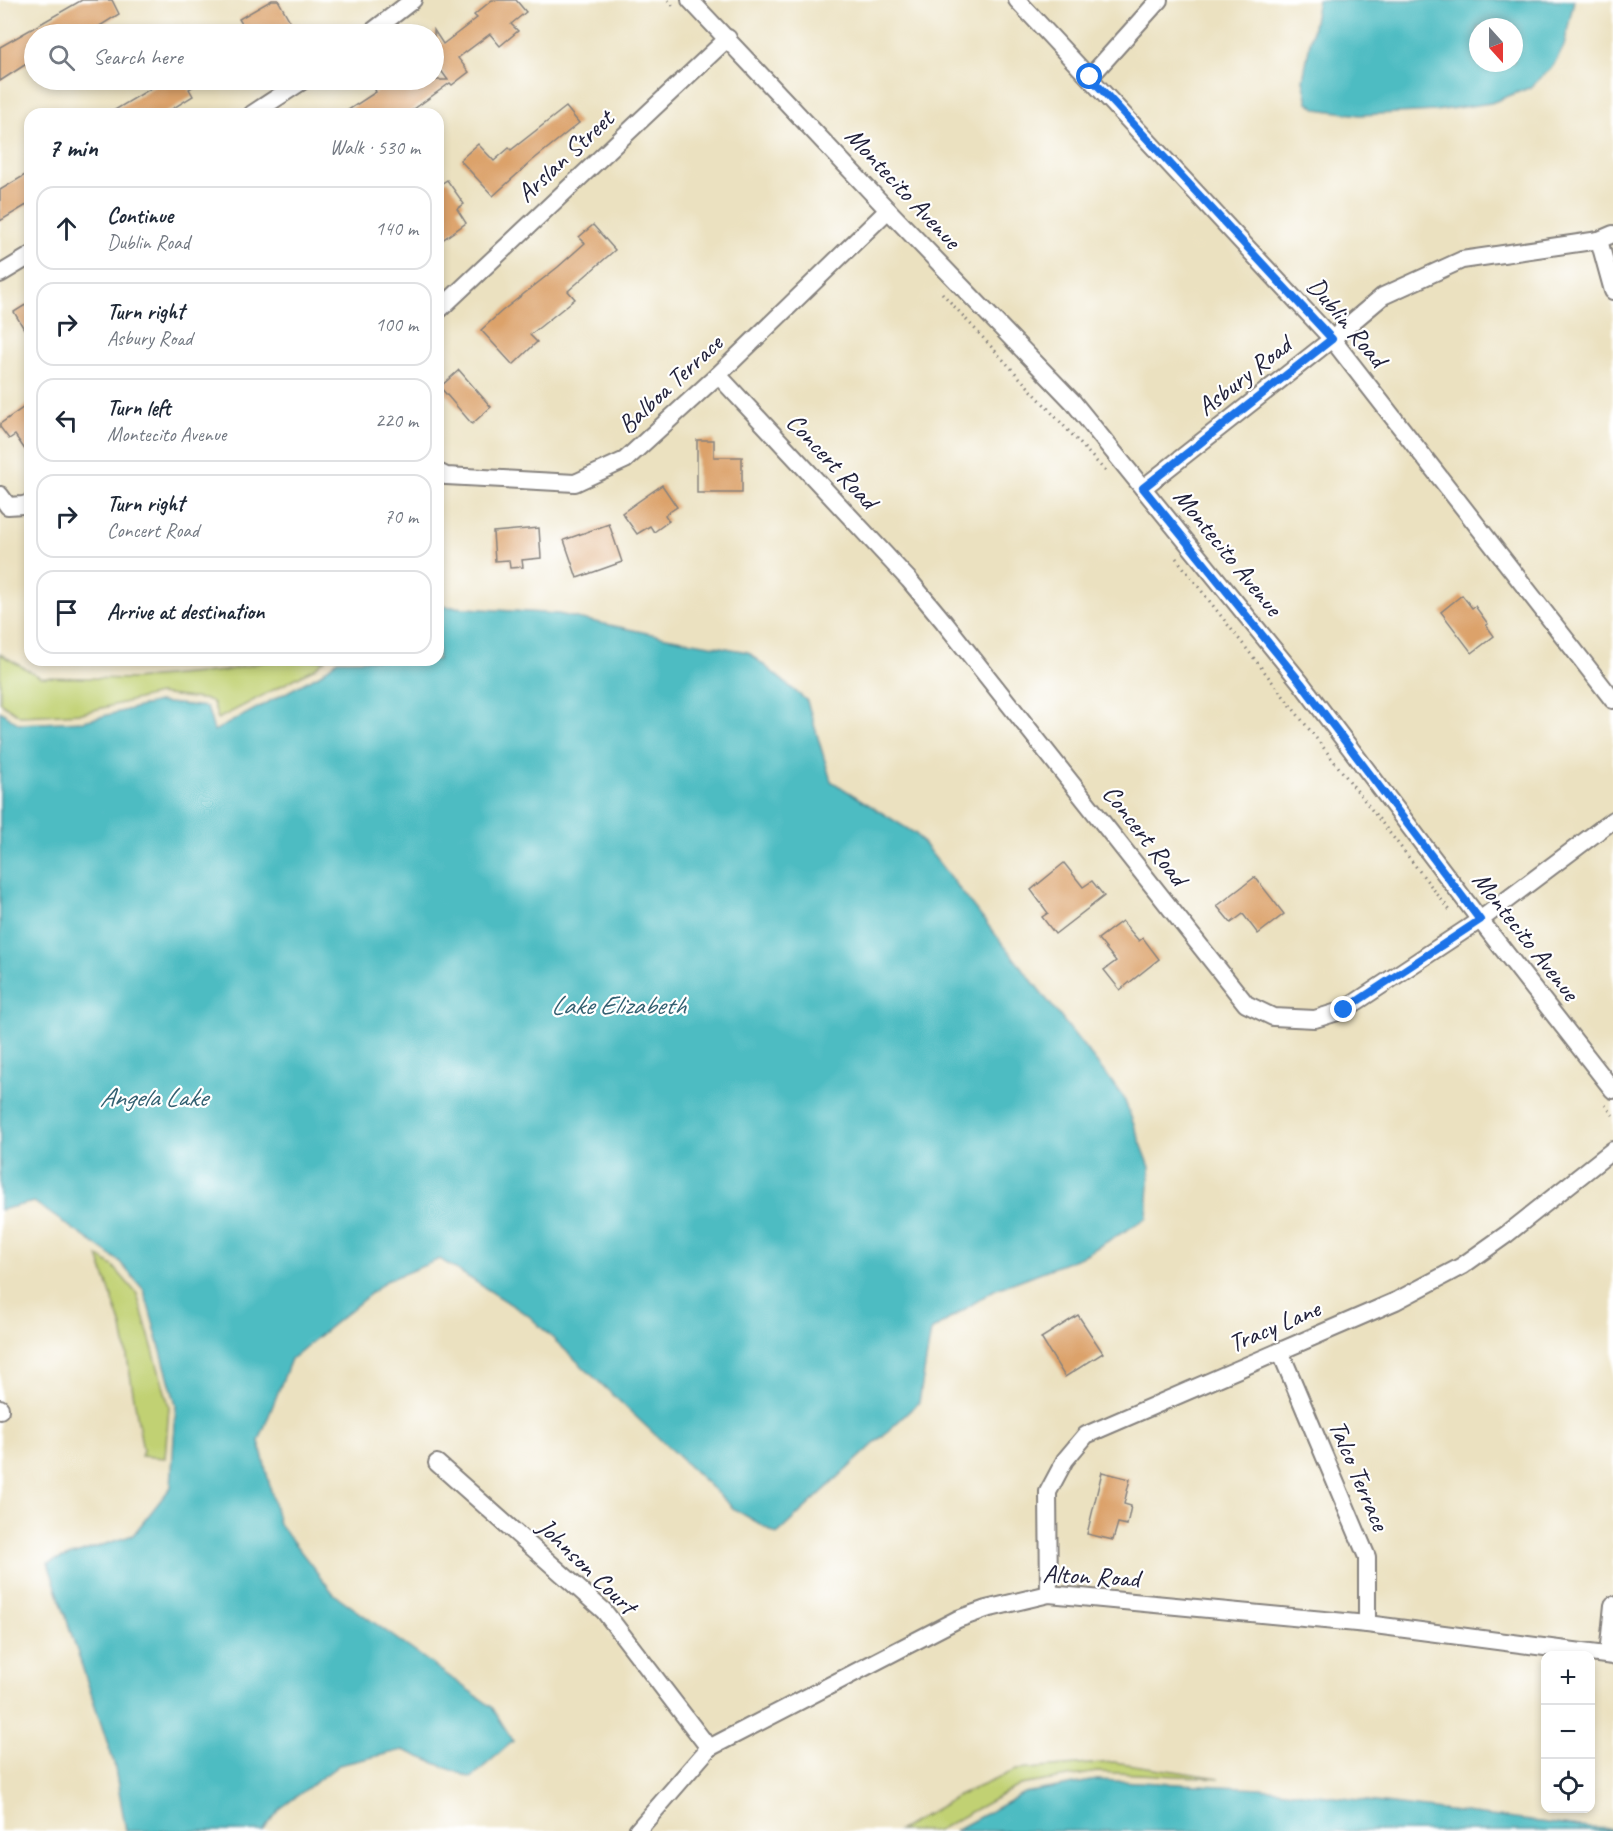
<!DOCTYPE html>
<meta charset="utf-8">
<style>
:root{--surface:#fff;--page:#f2f2f3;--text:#1f2937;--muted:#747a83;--line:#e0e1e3}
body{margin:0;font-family:Caveat,sans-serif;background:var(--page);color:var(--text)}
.controls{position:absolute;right:18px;bottom:18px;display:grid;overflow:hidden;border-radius:12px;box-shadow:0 3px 9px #0003}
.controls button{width:54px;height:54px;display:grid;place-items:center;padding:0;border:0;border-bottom:2px solid var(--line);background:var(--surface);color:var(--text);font:30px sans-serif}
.compass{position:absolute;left:1469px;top:18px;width:54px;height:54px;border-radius:50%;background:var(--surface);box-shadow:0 3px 9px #0003;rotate:159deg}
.stop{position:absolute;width:18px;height:18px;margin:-14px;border:4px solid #1a73e8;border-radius:50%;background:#fff}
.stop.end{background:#1a73e8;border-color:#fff;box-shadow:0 2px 6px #0008}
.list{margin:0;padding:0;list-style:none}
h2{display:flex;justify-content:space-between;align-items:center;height:78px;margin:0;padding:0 24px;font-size:26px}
h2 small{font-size:20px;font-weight:400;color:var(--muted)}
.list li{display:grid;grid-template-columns:39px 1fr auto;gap:18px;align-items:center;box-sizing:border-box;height:84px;margin:0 12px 12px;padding:0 12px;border:2px solid var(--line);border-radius:18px}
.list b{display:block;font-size:22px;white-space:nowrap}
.list p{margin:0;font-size:20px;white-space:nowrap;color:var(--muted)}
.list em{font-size:20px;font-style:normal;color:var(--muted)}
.icon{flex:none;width:33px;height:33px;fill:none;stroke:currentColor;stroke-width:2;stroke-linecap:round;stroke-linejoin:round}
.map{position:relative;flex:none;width:1613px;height:1831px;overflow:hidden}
.search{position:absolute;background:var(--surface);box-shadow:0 3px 9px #0003;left:24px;top:24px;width:420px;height:66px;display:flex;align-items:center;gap:15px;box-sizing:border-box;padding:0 21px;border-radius:33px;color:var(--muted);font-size:22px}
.panel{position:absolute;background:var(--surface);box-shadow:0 3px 9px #0003;left:24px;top:108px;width:420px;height:558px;border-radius:18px}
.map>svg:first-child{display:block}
.green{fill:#c1d173;stroke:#727a57;stroke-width:1.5}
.water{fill:#4dbcc2;stroke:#386f7e;stroke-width:1.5;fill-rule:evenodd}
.building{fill:#dca26a}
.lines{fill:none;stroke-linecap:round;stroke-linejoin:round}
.minor-casing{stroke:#86827e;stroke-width:20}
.path{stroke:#86827e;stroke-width:3;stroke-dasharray:1.5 4.5;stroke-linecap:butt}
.minor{stroke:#fff;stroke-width:16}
.route{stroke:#1a73e8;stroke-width:8}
.labels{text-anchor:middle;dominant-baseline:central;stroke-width:4.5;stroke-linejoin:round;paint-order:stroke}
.street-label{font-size:26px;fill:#22223b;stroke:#fff}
.water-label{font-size:27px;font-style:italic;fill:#336071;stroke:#fff}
</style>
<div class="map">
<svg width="1613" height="1831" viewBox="0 0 1613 1831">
<rect width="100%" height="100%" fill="#fff"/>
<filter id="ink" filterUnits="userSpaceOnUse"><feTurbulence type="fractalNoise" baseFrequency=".0167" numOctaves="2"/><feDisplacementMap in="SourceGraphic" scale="12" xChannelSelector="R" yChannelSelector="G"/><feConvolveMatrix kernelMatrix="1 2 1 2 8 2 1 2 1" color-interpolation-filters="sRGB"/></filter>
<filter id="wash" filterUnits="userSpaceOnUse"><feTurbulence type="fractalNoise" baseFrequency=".008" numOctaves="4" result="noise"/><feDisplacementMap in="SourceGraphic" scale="24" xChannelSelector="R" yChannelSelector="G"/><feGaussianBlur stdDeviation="1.35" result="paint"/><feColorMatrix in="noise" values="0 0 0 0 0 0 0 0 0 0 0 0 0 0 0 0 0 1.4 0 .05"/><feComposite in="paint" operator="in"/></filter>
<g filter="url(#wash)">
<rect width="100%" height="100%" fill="#ebe1c0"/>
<g class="green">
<polygon points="0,654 40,677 132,679 223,671 272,660 325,660 315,668 218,719 213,703 209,700 158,694 82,713 20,716 0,702"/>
<polygon points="98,1256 114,1267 137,1294 169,1406 165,1458 141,1456 143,1451 122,1327"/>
<polygon points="1114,1762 1220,1778 1097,1772 1020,1785 936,1831 898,1831 958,1796 1016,1770"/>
</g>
<g class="water">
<path d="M1318,0H1574L1564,46L1553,66L1531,87L1491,103L1435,111L1360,115L1317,109L1308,102L1303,80ZM1478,27H1514V63H1478Z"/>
<polygon points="438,606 558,614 666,637 748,652 807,701 831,781 916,834 1123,1096 1150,1167 1147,1218 1081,1257 994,1290 931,1331 919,1402 777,1534 734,1509 529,1316 440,1259 386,1281 291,1359 259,1441 279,1524 334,1594 492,1707 513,1741 471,1778 403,1750 339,1765 281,1808 263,1831 126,1831 114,1763 48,1563 133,1535 171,1487 176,1405 144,1290 119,1261 34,1202 0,1210 0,711 19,724 84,721 158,702 207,707 214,731 319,675 338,660 438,660"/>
<polygon points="1097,1780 1261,1788 1589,1828 1613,1829 1613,1831 954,1831 1024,1793"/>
</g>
<g id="blocks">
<g class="building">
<polygon points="82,0 112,0 119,14 87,34 34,34 34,59 0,81 0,47"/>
<polygon points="272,0 278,0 295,30 288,34 248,34 239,19"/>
<polygon points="492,0 516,0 526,12 511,24 518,31 500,46 490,34 458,58 469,72 452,85 450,83 407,114 342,114 376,92 375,90 389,80 448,80 434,61 434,30 443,44 477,18 474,15"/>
<polygon points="165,80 204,80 189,89 193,96 164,114 108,114"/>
<polygon points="566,107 579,123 533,160 493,196 460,160 478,144 494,161 509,148 511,150"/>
<polygon points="30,172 30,203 0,221 0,190"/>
<polygon points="447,180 464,204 457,209 466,223 438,243 438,186"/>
<polygon points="593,225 615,250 568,291 575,299 530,335 537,342 513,365 481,330 502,311 558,267 585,243 579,237"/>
<polygon points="30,302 30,339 14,312"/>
<polygon points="459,370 491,407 472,424 440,387"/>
<polygon points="30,403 30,457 15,435 9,439 0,427 0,424"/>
<polygon points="697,440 714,440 714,457 742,457 742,493 697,493"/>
<polygon points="662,485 677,507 665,515 669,521 654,532 650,526 637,534 622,513"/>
<polygon points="609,524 622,562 577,578 564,540"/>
<polygon points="539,528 541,558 522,560 523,567 510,568 509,560 495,561 493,532"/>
<polygon points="1462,595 1472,608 1475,606 1488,624 1486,625 1494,636 1472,653 1441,612"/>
<polygon points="1064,863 1083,887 1092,881 1104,896 1055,934 1042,917 1048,913 1031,890"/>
<polygon points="1255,877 1284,914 1258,934 1243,914 1231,923 1217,906"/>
<polygon points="1122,921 1139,941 1143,938 1159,959 1120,990 1104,970 1116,961 1098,939"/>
<polygon points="1078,1315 1103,1353 1065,1377 1041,1338"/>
<polygon points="1102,1472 1130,1479 1124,1504 1131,1506 1127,1525 1118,1523 1113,1540 1087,1534"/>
</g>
</g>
</g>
<g filter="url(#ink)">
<use href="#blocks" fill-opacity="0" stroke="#86827e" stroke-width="1.5"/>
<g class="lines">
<g class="minor-casing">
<g id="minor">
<polyline points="690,0 888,210 1073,402 1301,683 1480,920 1613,1090"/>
<polyline points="1017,0 1332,339 1613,700"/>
<polyline points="369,34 413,0"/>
<polyline points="1090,77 1159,0"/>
<polyline points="252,114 304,80"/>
<polyline points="1599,240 1613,291"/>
<polyline points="0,274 30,256"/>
<polyline points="438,311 728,38"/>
<polyline points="718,375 909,580 944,622 1246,1004 1273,1017 1315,1019 1344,1010 1480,920 1613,820"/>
<polyline points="438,472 446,476 575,483 625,460 718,375 888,210"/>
<polyline points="1143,488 1332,339 1383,296 1462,260 1599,240 1613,234"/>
<polyline points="0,495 8,506 23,505 30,503"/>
<polyline points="1280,1351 1367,1557 1367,1624"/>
<polyline points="0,1408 0,1410"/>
<polyline points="437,1463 604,1611 709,1748"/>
<polyline points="1049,1594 1048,1492 1065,1460 1086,1435 1396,1301 1462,1266 1507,1234 1613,1150"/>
<polyline points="1608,1655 1613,1605"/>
<polyline points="637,1831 709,1748 958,1619 986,1609 1049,1594 1367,1624 1613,1656"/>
</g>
</g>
<g class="path">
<polyline points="668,0 675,8"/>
<polyline points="942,293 1108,474"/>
<polyline points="1176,558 1452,913"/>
<polyline points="1605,1105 1613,1115"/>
</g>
<use href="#minor" class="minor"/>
</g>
</g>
<g class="lines" filter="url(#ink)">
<polyline class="route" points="1090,77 1332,339 1143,488 1301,683 1480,920 1344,1010"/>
</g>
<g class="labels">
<g class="street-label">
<text transform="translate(565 156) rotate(-43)">Arslan Street</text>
<text transform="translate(903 188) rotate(47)">Montecito Avenue</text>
<text transform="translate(1347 322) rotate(50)">Dublin Road</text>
<text transform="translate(1244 376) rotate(-38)">Asbury Road</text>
<text transform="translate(670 384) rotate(-43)">Balboa Terrace</text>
<text transform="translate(832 461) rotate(47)">Concert Road</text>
<text transform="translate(1228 552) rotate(51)">Montecito Avenue</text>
<text transform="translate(1145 835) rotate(52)">Concert Road</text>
<text transform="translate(1526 936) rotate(52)">Montecito Avenue</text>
<text transform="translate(1274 1326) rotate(-23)">Tracy Lane</text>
<text transform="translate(1359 1475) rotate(67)">Talco Terrace</text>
<text transform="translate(587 1566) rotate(44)">Johnson Court</text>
<text transform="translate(1091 1576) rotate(3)">Alton Road</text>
</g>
<g class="water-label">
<text x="618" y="1005">Lake Elizabeth</text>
<text x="153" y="1097">Angela Lake</text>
</g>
</g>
</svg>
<div class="controls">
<button>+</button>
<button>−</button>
<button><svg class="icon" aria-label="locate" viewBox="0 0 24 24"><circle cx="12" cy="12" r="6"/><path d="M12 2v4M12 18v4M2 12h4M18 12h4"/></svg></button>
</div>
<svg class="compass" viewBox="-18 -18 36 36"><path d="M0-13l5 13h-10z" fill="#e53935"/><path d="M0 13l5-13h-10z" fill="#747a83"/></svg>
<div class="stop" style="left:1090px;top:77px"></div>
<div class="stop end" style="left:1344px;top:1010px"></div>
<div class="search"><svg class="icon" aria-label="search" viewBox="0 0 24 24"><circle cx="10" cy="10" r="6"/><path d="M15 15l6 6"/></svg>Search here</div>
<section class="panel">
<h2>7 min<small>Walk · 530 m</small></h2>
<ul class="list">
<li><svg class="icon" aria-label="ahead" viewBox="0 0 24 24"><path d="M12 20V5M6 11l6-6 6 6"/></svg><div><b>Continue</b><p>Dublin Road</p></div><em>140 m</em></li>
<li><svg class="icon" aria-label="right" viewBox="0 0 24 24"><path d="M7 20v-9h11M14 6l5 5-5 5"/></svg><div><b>Turn right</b><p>Asbury Road</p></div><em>100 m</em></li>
<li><svg class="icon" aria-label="left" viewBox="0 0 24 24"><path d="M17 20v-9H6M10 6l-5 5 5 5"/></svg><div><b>Turn left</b><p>Montecito Avenue</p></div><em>220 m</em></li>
<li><svg class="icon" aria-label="right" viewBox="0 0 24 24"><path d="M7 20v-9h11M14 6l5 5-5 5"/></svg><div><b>Turn right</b><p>Concert Road</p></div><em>70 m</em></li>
<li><svg class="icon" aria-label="arrive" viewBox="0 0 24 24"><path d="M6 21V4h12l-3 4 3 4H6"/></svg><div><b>Arrive at destination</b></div></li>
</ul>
</section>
</div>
